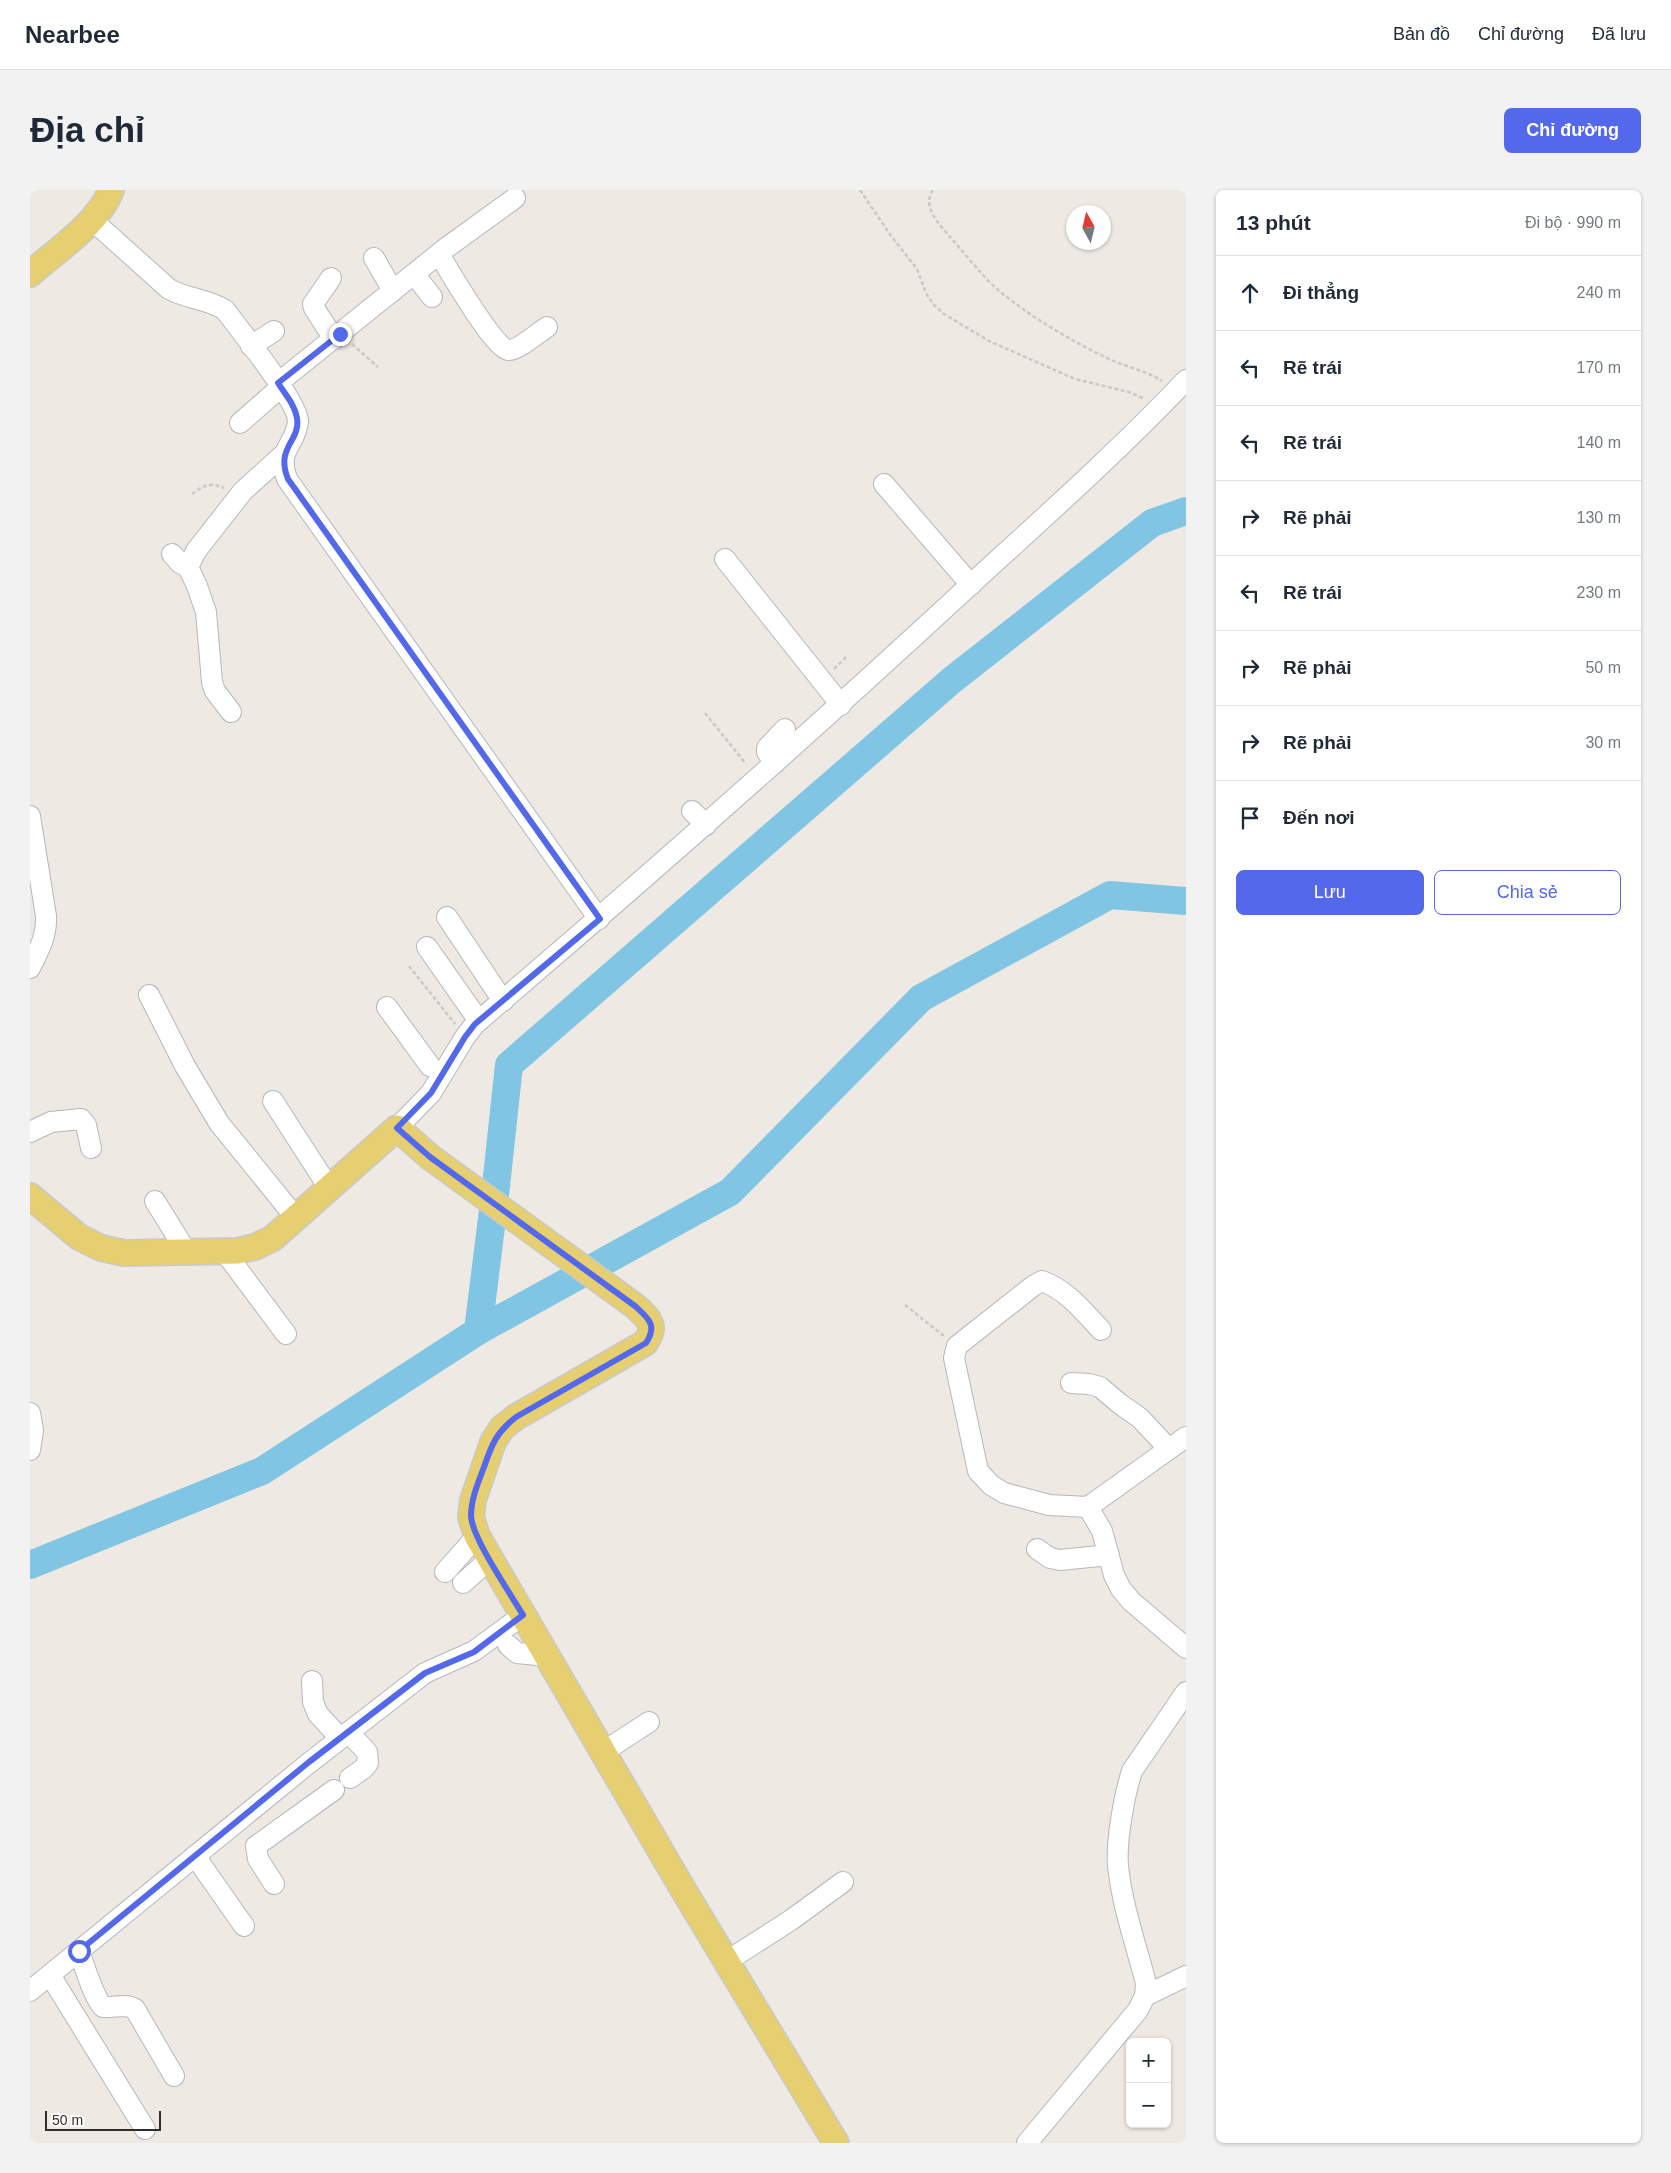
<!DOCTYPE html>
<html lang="vi">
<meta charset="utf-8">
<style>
:root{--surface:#fff;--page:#f2f2f3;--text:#1f2937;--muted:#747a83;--line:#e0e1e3;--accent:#5368ea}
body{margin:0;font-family:Helvetica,sans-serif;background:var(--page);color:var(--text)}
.controls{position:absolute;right:15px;bottom:15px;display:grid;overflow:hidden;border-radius:8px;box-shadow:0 1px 4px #0004}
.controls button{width:45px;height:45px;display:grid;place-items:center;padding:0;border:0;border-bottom:1px solid var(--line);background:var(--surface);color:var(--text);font:25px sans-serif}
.compass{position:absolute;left:1036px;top:15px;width:45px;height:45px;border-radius:50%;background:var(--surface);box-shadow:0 1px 4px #0004;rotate:352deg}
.scale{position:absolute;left:15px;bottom:12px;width:116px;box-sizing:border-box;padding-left:5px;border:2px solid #2e2e2e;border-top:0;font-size:14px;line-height:18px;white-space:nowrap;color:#2e2e2e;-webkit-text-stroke:4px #fff;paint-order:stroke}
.stop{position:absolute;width:15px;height:15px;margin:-11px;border:4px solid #5368ea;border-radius:50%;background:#fff}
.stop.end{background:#5368ea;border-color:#fff;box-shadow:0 1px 5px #0008}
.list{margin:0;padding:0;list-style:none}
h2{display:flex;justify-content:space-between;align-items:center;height:65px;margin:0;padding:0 20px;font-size:21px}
h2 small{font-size:16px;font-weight:400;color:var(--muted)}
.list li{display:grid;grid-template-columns:32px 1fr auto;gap:15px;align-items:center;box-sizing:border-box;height:75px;padding:0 20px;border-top:1px solid var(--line)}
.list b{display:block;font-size:19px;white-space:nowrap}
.list em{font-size:16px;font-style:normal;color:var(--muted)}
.actions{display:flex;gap:10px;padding:15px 20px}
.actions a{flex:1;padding:11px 0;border:1px solid var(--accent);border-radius:8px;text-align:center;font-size:18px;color:var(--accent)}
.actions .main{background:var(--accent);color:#fff}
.icon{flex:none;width:28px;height:28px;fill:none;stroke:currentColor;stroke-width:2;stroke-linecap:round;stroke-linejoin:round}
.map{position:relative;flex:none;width:1156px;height:1953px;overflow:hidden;border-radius:8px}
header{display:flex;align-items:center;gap:30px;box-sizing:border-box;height:70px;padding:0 25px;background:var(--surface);border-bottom:1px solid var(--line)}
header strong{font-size:24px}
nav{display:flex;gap:28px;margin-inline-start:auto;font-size:18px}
.intro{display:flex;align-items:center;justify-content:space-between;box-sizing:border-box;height:120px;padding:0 30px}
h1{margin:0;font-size:35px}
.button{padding:12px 22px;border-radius:8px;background:var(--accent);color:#fff;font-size:18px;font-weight:700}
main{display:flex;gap:30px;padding:0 30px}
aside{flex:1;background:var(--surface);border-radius:8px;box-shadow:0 1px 4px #0004}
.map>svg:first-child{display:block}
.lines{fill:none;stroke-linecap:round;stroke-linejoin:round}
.river{stroke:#80c5e4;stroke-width:28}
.minor-casing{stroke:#b5b7c0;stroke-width:22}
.major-casing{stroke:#c9c9c9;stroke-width:28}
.path{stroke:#c9c9c9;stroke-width:2.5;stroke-dasharray:4 2.5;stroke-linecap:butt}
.minor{stroke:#fff;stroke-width:20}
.major{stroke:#e5cf70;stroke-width:25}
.route{stroke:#5368ea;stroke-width:6}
</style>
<header>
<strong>Nearbee</strong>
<nav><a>Bản đồ</a><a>Chỉ đường</a><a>Đã lưu</a></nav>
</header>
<div class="intro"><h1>Địa chỉ</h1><a class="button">Chỉ đường</a></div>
<main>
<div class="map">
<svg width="1156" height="1953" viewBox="0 0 1156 1953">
<rect width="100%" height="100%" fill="#eee9e2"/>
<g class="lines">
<g class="river">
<polyline points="448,1141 700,1002 891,808 1080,705 1156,711"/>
<polyline points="0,1375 232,1281 448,1141 466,996 479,875 922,490 1122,333 1156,321"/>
</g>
<g class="minor-casing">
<g id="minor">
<path d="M62,30L139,99C157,109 178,109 195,120C209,139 268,212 268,231C266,256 246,258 257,289L569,729"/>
<path d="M409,64C418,79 464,158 478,160C487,161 508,143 517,137"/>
<polyline points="344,68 363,101"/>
<polyline points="384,84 402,107"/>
<polyline points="301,88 283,114 284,118 304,149"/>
<polyline points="221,156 244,141"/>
<polyline points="248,193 416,58 485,8"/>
<polyline points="210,233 251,197"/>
<polyline points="854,294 941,395"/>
<polyline points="142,364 150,373 158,377"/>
<polyline points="695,369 811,515"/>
<polyline points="201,522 185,501 182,492 176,422 167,396 158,377 166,361 213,301 254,264"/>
<polyline points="745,573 737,562 737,558 755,539"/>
<polyline points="662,621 676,635"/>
<path d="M0,626L16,726C17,746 9,760 0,778"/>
<polyline points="417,727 473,811"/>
<polyline points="397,757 449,831"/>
<polyline points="119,805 155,876 189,933 266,1028"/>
<polyline points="357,817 400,876"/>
<polyline points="243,911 299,998"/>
<path d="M367,938L401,903L435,847L445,834C608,695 768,554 925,409C1003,337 1083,267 1156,190"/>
<polyline points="0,942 21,932 51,929 56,935 61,958"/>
<polyline points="125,1011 156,1061"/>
<polyline points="194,1061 256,1144"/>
<path d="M1071,1140C1053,1121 1037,1100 1012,1091L1003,1096L927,1156L924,1168L948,1281L961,1295L974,1303L1019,1315L1058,1317L1156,1247"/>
<polyline points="1041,1193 1059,1194 1070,1197 1090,1214 1110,1228 1139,1259"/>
<polyline points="0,1223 3,1240 0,1260"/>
<polyline points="1058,1317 1072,1341 1084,1385 1091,1399 1101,1411 1156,1458"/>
<polyline points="1007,1359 1020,1368 1030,1370 1079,1365"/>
<polyline points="415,1382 447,1346"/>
<polyline points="433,1393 460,1369"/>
<polyline points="478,1455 487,1463 517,1466"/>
<polyline points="282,1491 283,1512 288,1524 310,1548"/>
<polyline points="318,1542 337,1562 338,1573 333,1579 320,1588"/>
<polyline points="573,1562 619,1532"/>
<polyline points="165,1666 214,1736"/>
<polyline points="244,1694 228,1669 226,1656 304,1600"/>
<path d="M49,1761C55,1777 63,1806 73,1817C85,1818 95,1813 105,1819L144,1886"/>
<polyline points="697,1771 761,1730 813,1692"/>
<polyline points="20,1785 115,1939"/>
<polyline points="0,1801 279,1573 395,1483 444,1461 493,1425"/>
<polyline points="1115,1806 1156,1786"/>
<path d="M997,1953L1108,1820L1115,1806L1116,1793C1106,1755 1092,1715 1088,1676C1086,1651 1094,1606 1102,1581L1156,1502"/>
</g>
</g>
<g class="major-casing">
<g id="major">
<path d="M0,84C26,61 69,33 81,0"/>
<path d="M0,1006L49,1047L71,1058L94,1063L207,1061L225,1057L243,1048L367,938L400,967L605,1116C618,1128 628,1135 615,1153L486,1227L472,1238L463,1252L443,1310L441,1327L447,1346L654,1701L806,1953"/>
</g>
</g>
<g class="path">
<polyline points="830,0 859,43 887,79 896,103 903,114 914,124 959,151 1045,189 1099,202 1115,209"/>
<path d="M903,0C891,17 910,35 921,48C938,67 953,88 973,104C1003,128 1038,149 1073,166C1091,176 1116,180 1132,191"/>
<polyline points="322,154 348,177"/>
<path d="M162,304C174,295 180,292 194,298"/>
<polyline points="804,479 817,466"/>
<polyline points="675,523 716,574"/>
<polyline points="379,776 425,834"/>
<polyline points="875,1115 914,1146"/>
</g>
<use href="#minor" class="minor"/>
<use href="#major" class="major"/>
</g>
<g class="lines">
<path class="route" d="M49,1761L279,1572L395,1483L444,1462L493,1425C480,1403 442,1348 441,1326C441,1309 448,1293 454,1277C462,1254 466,1243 486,1227L616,1153C628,1135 618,1128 605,1116L400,967L367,938L401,903L435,847L445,834L570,729L258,289C245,257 271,251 267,228C265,215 255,204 248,193L310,144"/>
</g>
</svg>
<div class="controls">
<button>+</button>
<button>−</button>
</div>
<svg class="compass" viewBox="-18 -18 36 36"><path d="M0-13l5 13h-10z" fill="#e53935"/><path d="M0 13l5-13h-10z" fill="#747a83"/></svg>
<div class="scale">50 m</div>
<div class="stop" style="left:49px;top:1761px"></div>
<div class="stop end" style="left:310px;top:144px"></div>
</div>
<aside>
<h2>13 phút<small>Đi bộ · 990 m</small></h2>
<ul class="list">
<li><svg class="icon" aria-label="ahead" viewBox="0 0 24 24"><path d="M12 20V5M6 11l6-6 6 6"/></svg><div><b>Đi thẳng</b></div><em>240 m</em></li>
<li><svg class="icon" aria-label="left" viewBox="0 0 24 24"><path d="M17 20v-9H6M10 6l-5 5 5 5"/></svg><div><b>Rẽ trái</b></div><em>170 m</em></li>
<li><svg class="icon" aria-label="left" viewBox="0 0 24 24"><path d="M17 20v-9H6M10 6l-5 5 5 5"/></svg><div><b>Rẽ trái</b></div><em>140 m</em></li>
<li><svg class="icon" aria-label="right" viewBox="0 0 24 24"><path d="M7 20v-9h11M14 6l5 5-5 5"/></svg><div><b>Rẽ phải</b></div><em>130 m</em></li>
<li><svg class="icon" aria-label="left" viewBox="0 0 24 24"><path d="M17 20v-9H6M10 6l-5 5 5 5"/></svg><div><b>Rẽ trái</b></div><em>230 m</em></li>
<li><svg class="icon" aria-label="right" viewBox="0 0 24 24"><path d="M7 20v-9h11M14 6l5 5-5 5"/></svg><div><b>Rẽ phải</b></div><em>50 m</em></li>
<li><svg class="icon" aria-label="right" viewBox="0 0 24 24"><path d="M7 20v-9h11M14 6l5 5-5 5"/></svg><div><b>Rẽ phải</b></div><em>30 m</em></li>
<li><svg class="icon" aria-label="arrive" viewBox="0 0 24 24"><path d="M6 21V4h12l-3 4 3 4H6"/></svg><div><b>Đến nơi</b></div></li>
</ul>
<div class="actions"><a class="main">Lưu</a><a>Chia sẻ</a></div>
</aside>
</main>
